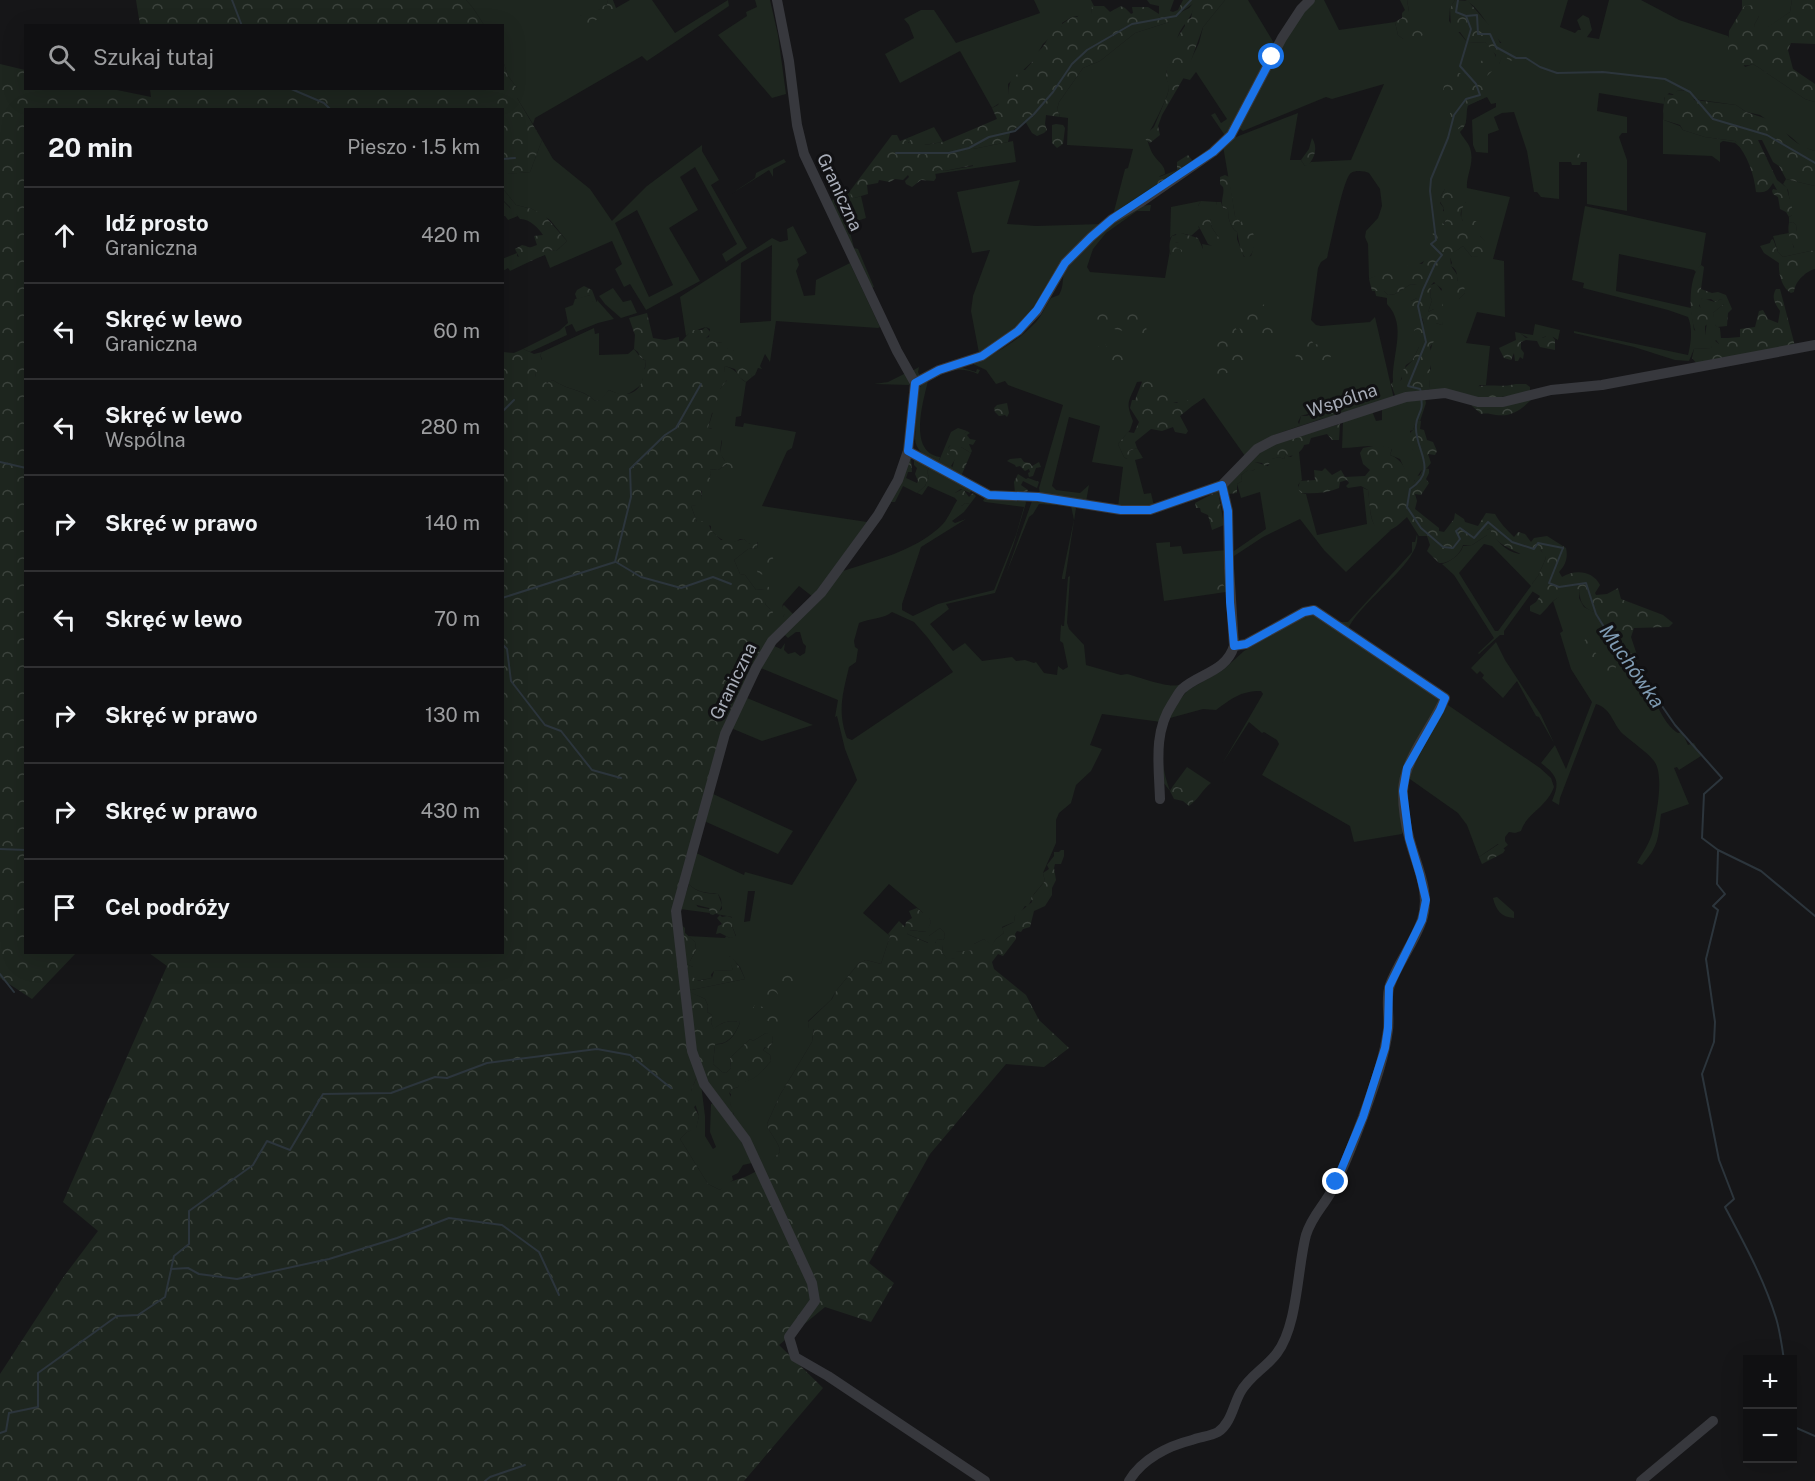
<!DOCTYPE html>
<html lang="pl">
<meta charset="utf-8">
<style>
:root{--surface:#101012;--page:#1e1e20;--text:#f1f3f6;--muted:#9c9d9f;--line:#303032}
body{margin:0;font-family:"Public Sans",sans-serif;background:var(--page);color:var(--text)}
.controls{position:absolute;right:18px;bottom:18px;display:grid;overflow:hidden;border-radius:0px;box-shadow:0 6px 24px #0002}
.controls button{width:54px;height:54px;display:grid;place-items:center;padding:0;border:0;border-bottom:2px solid var(--line);background:var(--surface);color:var(--text);font:30px sans-serif}
.stop{position:absolute;width:18px;height:18px;margin:-14px;border:4px solid #1a73e8;border-radius:50%;background:#fff}
.stop.end{background:#1a73e8;border-color:#fff;box-shadow:0 2px 6px #0008}
.list{margin:0;padding:0;list-style:none}
h2{display:flex;justify-content:space-between;align-items:center;height:78px;margin:0;padding:0 24px;font-size:26px}
h2 small{font-size:20px;font-weight:400;color:var(--muted)}
.list li{display:grid;grid-template-columns:39px 1fr auto;gap:18px;align-items:center;box-sizing:border-box;height:96px;padding:0 24px;border-top:2px solid var(--line)}
.list b{display:block;font-size:22px;white-space:nowrap}
.list p{margin:0;font-size:20px;white-space:nowrap;color:var(--muted)}
.list em{font-size:20px;font-style:normal;color:var(--muted)}
.icon{flex:none;width:33px;height:33px;fill:none;stroke:currentColor;stroke-width:2;stroke-linecap:round;stroke-linejoin:round}
.map{position:relative;flex:none;width:1815px;height:1481px;overflow:hidden}
.search{position:absolute;background:var(--surface);box-shadow:0 6px 24px #0002;left:24px;top:24px;width:480px;height:66px;display:flex;align-items:center;gap:15px;box-sizing:border-box;padding:0 21px;border-radius:0px;color:var(--muted);font-size:22px}
.panel{position:absolute;background:var(--surface);box-shadow:0 6px 24px #0002;left:24px;top:108px;width:480px;height:846px;border-radius:0px}
.map>svg:first-child{display:block}
.grass{fill:#1e261f;fill-rule:evenodd}
.forest{fill:url(#forest-crowns)}
.lines{fill:none;stroke-linecap:round;stroke-linejoin:round}
.stream{stroke:#2c353c;stroke-width:2}
.minor{stroke:#37383d;stroke-width:10}
.route{stroke:#1a73e8;stroke-width:8}
.labels{text-anchor:middle;dominant-baseline:central;stroke-width:6;stroke-linejoin:round;paint-order:stroke}
.street-label{font-size:18px;fill:#a8adb8;stroke:#111113}
.water-label{font-size:20px;font-style:italic;fill:#7f9bb3;stroke:#111113}
</style>
<div class="map">
<svg width="1815" height="1481" viewBox="0 0 1815 1481">
<defs>
<pattern id="forest-crowns" width="20" height="18" patternUnits="userSpaceOnUse" patternTransform="scale(1.5)"><rect width="20" height="18" fill="#1e261f"/><path d="M2 6a3 3 0 1 1 6 0M12 15a3 3 0 1 1 6 0" fill="none" stroke="#3c433d"/></pattern>
</defs>
<rect width="100%" height="100%" fill="#161618"/>
<g class="grass">
<polygon points="466,0 608,0 607,5 593,13 580,16 586,26 610,3 611,0 613,0 616,8 630,0 652,0 675,33 728,0 729,6 647,61 642,56 535,118 533,124 517,98 517,88 508,76 503,61 502,26 484,25 473,8"/>
<polygon points="755,0 770,0 778,35 786,94 772,98 718,35 747,16 746,12 757,7"/>
<polygon points="1034,0 1091,0 1094,6 1092,7 1091,14 1072,17 1062,23 1062,26 1043,44 1033,61 1008,84 1009,97 992,108 960,51 900,83 885,54 914,38 909,25 904,19 921,10 934,10 956,43 1040,13"/>
<polygon points="1225,0 1248,0 1274,43 1226,137 1211,115 1215,113 1221,123 1227,119 1196,72 1190,80 1182,78 1199,43 1203,27"/>
<path d="M1313,0H1324L1339,30L1395,22L1398,35L1403,39L1409,12L1407,0H1455L1450,8L1449,21L1468,43L1485,42L1493,50L1499,64L1503,53L1508,49C1491,36 1483,9 1465,0H1568L1560,27L1575,33L1578,30H1581L1577,20L1583,15L1589,18L1592,30L1587,37L1599,39L1609,0H1641L1679,20L1728,36L1745,67L1753,64L1758,67L1805,99L1815,102V151L1802,147L1791,137L1760,115L1746,112L1736,105L1693,99L1694,97L1684,90L1677,91L1675,95L1669,93L1664,98V104L1599,93L1597,111L1627,117V133H1622L1619,137L1627,160V211L1587,204V162H1559V199L1541,197L1537,192H1534L1527,151L1514,112L1502,113L1494,117L1499,130L1488,134V153L1476,152L1473,145L1472,120L1496,107V103L1491,104L1487,97L1468,105C1465,115 1469,124 1460,132C1463,138 1468,142 1470,148C1475,163 1466,175 1467,188L1510,197L1493,259L1504,261L1505,317L1477,312L1466,343L1490,346L1486,385H1480L1471,395L1427,391L1430,389L1429,380L1422,376L1431,369C1426,354 1436,339 1436,323L1442,325L1443,312L1434,309L1428,312L1432,300L1430,297L1431,285L1436,283L1447,299H1459L1465,293L1462,285L1457,282C1458,276 1457,268 1450,266L1452,263L1449,255L1463,246L1472,257L1485,255V242L1480,236L1475,221H1463L1461,218L1462,205L1466,202L1445,189L1441,196L1440,203L1444,208L1443,211L1450,212C1447,222 1439,226 1436,237L1440,245V251C1424,263 1411,268 1392,273C1383,276 1377,275 1369,279L1368,244L1365,237L1366,231L1378,218L1382,206L1380,189L1369,173C1365,171 1355,170 1351,173C1343,178 1331,244 1327,258L1321,262L1318,268L1311,320L1316,325L1321,326L1370,322L1375,317L1394,399L1340,415L1328,413L1319,414L1315,412L1301,416L1298,422L1300,426L1274,435L1245,456L1204,398L1191,407V403L1173,402L1165,391L1147,381L1137,382C1129,402 1125,401 1133,421L1130,430L1118,444L1124,457L1127,459L1129,451L1137,448L1143,458L1135,460L1144,494L1151,493L1154,506L1118,507L1123,467L1092,462L1100,426L1069,417L1052,486L1056,490L1080,493L1089,485L1086,502L1040,494L1039,488L1063,405L1008,385L1005,381L996,384L986,370L971,363C994,356 1019,340 1036,322C1042,315 1046,305 1051,298L1059,295C1064,286 1062,280 1064,272C1071,254 1132,202 1151,205L1150,211H1137L1106,233L1093,249L1087,267L1090,272L1165,278L1170,250V255L1175,243L1178,242L1203,249L1202,244L1214,246L1219,238L1212,228L1210,219L1198,227L1200,228L1191,236C1185,233 1175,232 1170,238L1171,207L1201,201L1198,206L1217,205L1216,202H1221L1223,208L1228,209C1228,218 1230,227 1237,232V239L1244,257L1251,256C1259,234 1246,231 1235,216L1223,146L1231,139L1298,113L1290,160H1301L1305,166L1311,162L1351,160L1384,84L1332,99L1326,97L1243,131L1237,127L1293,24Z"/>
<polygon points="1742,0 1792,0 1790,12 1763,31 1755,30 1754,25 1759,16 1744,6 1742,9"/>
<path d="M1193,3H1195C1193,18 1183,23 1178,36C1176,41 1179,48 1177,54C1175,60 1169,64 1167,70C1164,77 1169,81 1169,88C1169,96 1151,130 1146,138C1149,143 1150,151 1155,157C1160,164 1165,165 1165,174L1160,176L1154,187L1090,236L1037,309L985,352L916,378L912,371L919,367L918,372L920,376L979,353L971,311L973,296L990,250L972,253L957,192L1020,180L1007,224L1036,226L1102,224L1113,215L1125,169L1128,168L1133,149L1067,145L1068,118L1060,117L1057,109L1059,102L1083,68L1100,61L1135,33L1169,22L1181,12L1189,8Z"/>
<polygon points="1663,111 1664,120 1680,126 1683,130 1705,137 1735,141 1742,149 1735,143 1723,141 1720,143 1720,162 1712,156 1663,154"/>
<polygon points="934,127 943,142 924,145 907,142 905,139"/>
<path d="M542,140L553,159L590,189L612,221L647,186L702,145V151L719,180L711,185L747,248L726,262L722,254L737,244L695,167L680,177L698,210L669,228L700,281L646,310L630,284L624,287L615,269L622,264L612,241L550,268L545,255L537,258L549,250L556,251L567,241L550,220L532,209L516,205L503,189L502,180L506,174L530,172ZM637,210L673,285L649,297L615,223Z"/>
<polygon points="1013,141 1016,162 935,174 935,172 940,169 944,171 973,166 973,149"/>
<polygon points="784,159 786,162 773,169 773,177 769,170 731,194 755,178 756,173"/>
<polygon points="1786,179 1815,186 1815,250 1783,257 1778,252 1773,236 1789,233 1794,248 1797,233 1796,225 1793,222 1789,223 1789,217 1792,215 1788,190 1783,184"/>
<polygon points="850,191 854,198 861,196 866,218 854,222 850,232 854,248 858,249 874,287 869,289 827,202 846,196"/>
<polygon points="502,200 518,216 508,220 505,216 503,216"/>
<path d="M1585,206L1706,233L1701,265L1696,272L1694,270L1619,254L1616,291L1691,308L1694,330L1705,335L1708,316L1701,310L1699,303L1702,298L1715,302L1721,299L1724,300V304L1713,313L1716,326L1720,328L1721,338H1728V345L1719,344L1716,340L1711,348L1694,349L1689,361L1675,360L1634,347L1574,333V331L1688,355C1691,343 1693,329 1688,317L1668,310L1583,288L1584,283L1572,280Z"/>
<path d="M793,226L807,253L797,259L799,265L796,271L804,296L815,295L816,280L850,263L880,327L878,328L776,321L770,362L765,354L760,366L762,369L758,368L755,375L752,377L749,372L734,364V351L722,347V343L715,342L705,338L709,337L710,329L706,327C700,329 692,331 686,336L680,297L772,238L780,242L788,240L787,229ZM772,245L771,321L740,323L741,263Z"/>
<polygon points="517,253 517,256 531,261 510,271 508,268 503,271 502,259"/>
<path d="M1411,284L1417,285V298L1411,301L1424,324L1420,336L1423,344L1422,347H1419L1412,361L1406,365L1400,382H1393C1391,356 1408,326 1387,304V298L1376,296L1375,291H1384L1388,295L1395,294Z"/>
<polygon points="613,288 623,302 631,300 637,313 621,318 605,304 599,296"/>
<polygon points="590,295 593,302 597,302 597,300 614,319 598,323 576,332 572,324 565,327 567,335 530,352 523,349 559,331 568,323 565,308 573,305 575,299"/>
<path d="M1535,324L1560,330L1558,340L1553,337L1546,336C1537,342 1527,338 1520,333L1533,335Z"/>
<path d="M594,328L595,334L599,333V355L628,354L634,349L641,358L646,361L642,384C628,395 626,398 609,390L601,400L595,401C584,389 566,390 553,380L547,383L536,377L535,373L542,359L540,355L542,352Z"/>
<path d="M725,366C741,371 736,377 746,382L741,416L736,417L735,426L743,427L744,423L796,432L792,448L787,451L762,506L867,522L813,597L799,586L783,604L782,607L786,613L783,617H772L770,609L765,604L768,597L765,589L756,590L745,575L740,574L734,560L748,549L757,548L758,542L748,544L744,539H740C731,547 718,539 711,530V526L697,522L691,506L696,505L702,498V490L711,480L709,477L711,474L709,469L718,470L727,464L728,461H725L720,454L722,441L711,428H708L720,389L727,380L724,371Z"/>
<path d="M956,366L976,372L977,369L980,370L978,374C957,365 947,372 928,381C923,402 908,452 940,457L939,461C944,455 947,450 951,444C956,438 962,436 967,431L970,433L967,435L970,439L976,440L973,445L969,444L972,451L971,453L961,447L954,456L956,458L951,466L962,474L961,477C946,468 916,458 915,439L918,388L921,386L923,381Z"/>
<polygon points="906,373 911,383 909,385 874,384 888,382"/>
<path d="M1425,398L1426,403L1420,421L1417,420L1413,430L1410,431C1411,444 1411,452 1422,460L1425,459L1428,454L1431,463L1427,468L1421,471L1413,483L1410,482L1400,459L1390,455L1392,449C1377,443 1358,448 1342,448L1343,420L1372,411L1376,421L1382,420V410L1410,400Z"/>
<path d="M1286,452L1288,456L1291,457L1295,452H1299L1302,480L1298,485L1301,493L1306,494L1317,535L1367,524L1363,488L1368,490C1371,505 1367,536 1391,530L1346,572L1324,550L1300,519L1263,537L1234,556V603L1237,636L1240,641L1244,642L1242,643C1236,641 1235,636 1234,629L1231,553L1266,529L1260,492L1241,498L1237,484L1242,481L1241,475L1249,469L1252,471L1255,469V462L1268,466L1271,459L1279,457L1284,459Z"/>
<polygon points="929,467 972,489 970,493 961,489 955,493 955,498 928,486 922,495 917,493 925,486 929,477 927,472"/>
<path d="M985,497L1025,500L1026,503L1013,546L995,593L946,604L949,609L930,624L953,651L965,643L982,661L1012,657L1016,661L1025,660L1034,663L1036,662L1044,673L1057,675L1058,666L1063,670L1068,667L1063,643L1060,641L1061,624L1062,626H1064L1068,577L1070,576L1067,623L1069,629L1084,645L1086,665L1121,675L1127,674C1139,677 1167,688 1178,685C1184,684 1189,679 1195,676C1210,671 1224,664 1230,647L1226,592L1164,601L1156,543L1170,542V547L1181,546L1183,554L1227,550L1232,645C1224,675 1198,671 1180,689C1171,698 1166,711 1161,722L1102,714L1090,745L1102,749L1091,771L1076,785L1071,803L1059,813L1056,820V843L1043,873L1045,881L1034,894L1028,907L1025,906L1020,914L1015,916L1014,922L1002,927L1004,933L996,939L992,946L984,939L974,944L975,950L956,952L955,958L947,960L942,952L943,945H936L935,941L938,939L943,940L945,937L944,932L940,928L929,936V943L907,934L909,930L926,932L931,922L929,918H923V913L920,910L889,884L863,913L890,936L881,964L866,960L859,963L836,991L831,1000L808,1021L809,1028H814L812,1042L780,1095L767,1124C769,1134 780,1142 780,1152L767,1165L760,1169L749,1143L730,1116L734,1114L730,1104L731,1094L729,1093L732,1089L738,1087L739,1082C753,1083 763,1070 771,1061L770,1055L763,1050L766,1047L769,1049L773,1041L772,1036L766,1033L753,1041L750,1039L730,1058L731,1068L726,1073L722,1072L713,1064L715,1044C728,1046 736,1034 740,1022C730,1020 720,1022 714,1030L711,1023L712,1015L707,1012L708,1006L705,999L689,992L690,988L691,990L745,979L740,967L730,956L729,957L733,970L714,971L711,975L712,978L696,981L693,977V967L686,964L684,966L683,961H690L696,950L695,942L688,936L725,938L726,936L730,938L736,936L732,926V917L716,914L722,909L721,899L718,894C708,893 695,892 689,884L685,887L694,852L744,875L745,872L792,885L857,780L845,749L837,716L835,717L838,700L761,668L774,646L781,649L785,643L784,650L788,654L795,652L800,656L805,653L806,646L803,643L800,632H796L788,638L784,634L785,631C827,595 857,547 889,502L891,503L843,571C876,560 914,551 940,527C948,520 952,508 958,499L962,506L965,503L970,504L964,512L952,521L955,523L966,519L921,547L902,604V610L913,616L938,604L994,590L1016,535L1024,507L985,502L983,501ZM892,612L914,622L928,638L953,672L852,740L847,738C837,711 843,693 849,667L856,662L858,649L855,647L854,641L859,623C870,618 884,619 892,612ZM748,891H755L750,921L744,922Z"/>
<polygon points="1032,501 1075,505 1076,508 1065,579 1062,579 1062,577 1074,520 1071,506 1039,504 1033,514 1029,517 1006,574"/>
<path d="M1490,528C1495,540 1507,553 1521,554C1527,555 1534,551 1540,550L1544,553L1546,558L1538,576L1532,584L1533,591L1504,631V635H1500L1479,654L1478,653L1494,638L1454,575L1442,564C1450,562 1461,554 1463,546L1472,545L1487,535V530ZM1484,544L1492,546L1531,586L1498,631H1495L1459,573Z"/>
<path d="M1417,534C1423,562 1358,602 1348,630L1337,622H1348L1412,552V542H1415Z"/>
<path d="M1578,589L1580,591L1579,598L1584,607L1594,612L1607,631L1616,660L1627,671L1631,670C1636,676 1642,682 1647,689C1658,703 1663,724 1678,733L1682,732L1688,745L1694,743L1701,756L1679,770L1677,767L1674,768L1689,804L1661,814C1658,838 1659,846 1642,865L1637,863C1642,854 1649,844 1652,834C1656,817 1665,775 1654,761C1646,751 1633,743 1623,734C1613,725 1612,709 1596,704L1560,798L1559,805L1552,801C1560,782 1558,776 1541,763L1555,745L1539,717L1536,716L1517,681L1503,698L1482,678L1484,675L1480,671L1477,674L1471,668L1496,642L1505,660L1541,715L1566,769L1592,702L1571,669L1560,633L1563,631L1553,601L1561,595Z"/>
<path d="M1312,615L1318,617L1439,698V705L1405,769L1401,786L1404,829L1402,834L1354,842L1350,826L1262,775L1279,744L1277,740L1264,732L1262,733L1249,722L1222,764L1263,694L1261,691C1240,691 1231,699 1216,710L1203,709L1170,718C1157,739 1162,770 1170,791L1163,782L1161,772V738L1165,722L1176,704L1188,690L1223,670L1244,651L1303,617Z"/>
<polygon points="747,698 813,725 762,741 731,728"/>
<path d="M1445,703L1540,768L1551,778L1554,787C1547,807 1526,814 1521,831L1515,833L1509,832L1505,837V841L1508,845L1503,849L1498,844L1479,857L1467,825L1458,813L1407,777Z"/>
<path d="M1187,767L1211,783C1202,790 1198,800 1189,806L1193,802L1180,788L1173,786Z"/>
<polygon points="711,793 793,831 778,854 704,821"/>
<polygon points="684,890 698,907 709,909 710,913 680,909"/>
<polygon points="697,1076 700,1076 705,1116 705,1136 713,1149 716,1147 710,1132 711,1104 715,1103 737,1133 752,1163 743,1165 738,1173 732,1176 733,1180 720,1190 708,1184 680,1139 687,1132 696,1128 699,1116 691,1091"/>
</g>
<g class="forest">
<polygon points="136,0 466,0 473,8 484,25 140,25"/>
<polygon points="608,0 611,0 614,9 585,27 579,16 600,9 601,6 607,5"/>
<path d="M1147,0H1174L1170,11L1173,12L1178,10L1183,0H1225L1203,27L1187,72L1162,115L1158,126L1160,135L1150,143L1146,140L1144,136L1154,127L1167,96L1169,89L1166,76L1167,68L1177,53V38L1185,26L1184,21L1191,18L1194,3L1181,12L1180,18L1176,22H1169L1135,33L1100,61L1083,68L1059,102L1057,109L1060,117L1046,115L1045,124L1047,130L1044,133L1037,136L1032,133L1025,121L1010,133L1008,142L973,149L974,165L944,171L940,169L935,172L936,178L934,181L921,180L912,187L906,184L905,181L909,177L908,175L903,180L895,179L890,182L879,180L878,183L867,185L868,194L854,198L851,197L850,191L892,135H897L900,141L905,139L909,143L910,140L920,138L925,145L943,142L997,119L992,108L998,105L1001,99L1008,97C1009,87 1009,77 1020,73L1021,69L1025,70L1033,61V55C1042,51 1049,38 1052,29L1062,26V24L1072,17H1077L1083,12L1091,14L1092,6H1104L1110,12C1123,5 1121,4 1131,14L1133,13L1132,7H1148L1159,14V6L1150,4Z"/>
<path d="M1400,0H1407L1409,12C1419,16 1426,24 1423,35L1416,39L1409,36L1403,39L1398,35L1395,22L1402,18V13L1405,10Z"/>
<polygon points="1455,0 1468,1 1495,32 1500,43 1505,43 1508,48 1513,49 1518,53 1518,59 1510,61 1503,55 1499,64 1496,64 1496,55 1485,42 1468,43 1460,32 1456,32 1451,27 1450,8"/>
<path d="M1792,0H1815V44L1791,43L1788,50L1793,69L1815,84V102L1805,99L1758,67L1753,64C1741,68 1734,62 1728,52L1729,31L1744,6L1754,5L1758,7L1759,16L1754,25L1756,30H1763L1790,12Z"/>
<path d="M1488,60L1493,70L1487,76V80H1482L1484,98L1467,106C1465,115 1469,124 1460,131L1458,128L1461,126L1458,122L1451,119L1450,113L1459,104L1470,98V85L1477,81L1480,61Z"/>
<polygon points="503,61 508,76 517,88 517,98 542,140 530,172 507,174 503,180 502,110 26,110 26,952 76,953 32,999 0,978 0,64 25,70 26,88 112,89 151,97 150,89 502,88"/>
<polygon points="1452,73 1464,73 1468,81 1466,85 1450,91 1445,95 1443,92 1445,77"/>
<path d="M1687,90L1692,92L1694,100L1736,105L1746,112L1782,124C1785,138 1802,147 1815,151V186L1786,179L1779,166L1773,162L1762,140H1758L1777,180L1787,188C1788,196 1794,208 1792,215L1789,217L1786,212L1780,209L1778,197L1773,194L1772,191L1773,189L1777,190L1773,183C1768,191 1766,193 1756,192C1754,174 1748,156 1735,141L1705,137L1683,130L1680,125L1664,120L1663,111L1665,94L1673,95L1677,91Z"/>
<polygon points="1056,124 1063,125 1065,128 1063,144 1057,148 1052,143 1052,125"/>
<path d="M1312,138C1318,147 1315,158 1308,165L1305,166L1301,160L1309,149Z"/>
<polygon points="1576,148 1582,158 1580,165 1572,165 1571,162 1560,160 1559,156 1562,152 1569,153"/>
<polygon points="1188,155 1192,160 1191,164 1154,187 1154,179 1177,170 1177,162"/>
<path d="M1225,175L1229,177L1235,216L1239,218L1240,223L1243,219L1250,222V231L1253,232C1255,242 1256,253 1246,259L1241,251L1237,232C1230,227 1228,218 1228,209L1223,208C1220,200 1225,194 1223,187L1220,184V177Z"/>
<path d="M1454,185L1463,187L1468,199C1464,205 1457,213 1463,221H1476L1481,229L1480,236L1485,241V256L1472,257L1463,246L1450,255L1451,266L1458,276L1457,281L1464,285L1465,293L1459,299H1447L1445,301L1442,299L1440,294L1442,289L1434,282L1431,285L1430,297L1432,300L1428,312L1434,309L1433,305L1435,301L1443,304C1442,311 1445,317 1442,325L1436,323L1437,337L1430,347L1431,351L1434,350L1437,356L1435,361H1430V372L1423,376L1429,379L1430,389L1396,398L1391,384L1394,381H1400L1402,379L1401,372L1412,361L1419,347L1423,344L1421,343L1420,337L1416,334L1414,330L1424,324L1422,318L1412,315L1410,308L1411,301L1417,298V285L1411,284L1395,294L1388,295L1384,291H1372L1369,279C1383,271 1400,274 1413,262L1422,264L1429,254L1440,251V245L1434,242L1436,237L1433,236L1432,226L1438,228L1437,223L1439,221L1444,224L1449,212L1444,213V208L1439,200L1445,189Z"/>
<path d="M503,189L516,205L532,209L544,215L567,241L556,251L549,250L548,253L531,261H521L515,249L522,245C531,247 527,249 537,245L534,236L543,235C539,228 528,218 520,219L517,215L512,213L510,207L503,200Z"/>
<polygon points="1201,201 1216,202 1218,208 1207,214 1202,213 1198,206"/>
<polygon points="1207,216 1210,219 1212,228 1219,238 1219,243 1214,247 1208,244 1196,221"/>
<path d="M1793,222L1796,225L1799,246L1796,249C1790,243 1787,231 1789,223Z"/>
<path d="M1177,232L1198,238L1203,249L1188,253L1178,242L1175,243V247L1182,250L1181,259L1173,260C1169,253 1168,243 1172,236L1176,235Z"/>
<path d="M1773,239L1778,252L1783,257L1815,250V269C1806,271 1795,281 1794,292L1791,293C1782,288 1778,273 1779,263L1764,253L1760,246L1770,243L1771,240Z"/>
<path d="M1701,265L1704,267L1701,289L1712,293L1718,292L1726,295L1732,309L1728,313L1727,326L1717,327L1714,323L1713,313L1724,304V301L1721,299L1715,302L1711,299L1704,300L1702,298L1699,306L1708,315L1710,322L1705,326V335L1699,337C1688,324 1687,276 1701,265Z"/>
<polygon points="584,286 592,290 597,303 590,301 590,295 577,299 575,294 577,290"/>
<path d="M1776,289H1780L1795,346L1698,365L1692,358L1694,349L1711,348L1714,340L1719,344L1723,342L1728,345V338L1740,337V329L1755,327L1759,311L1763,310L1768,319L1778,323L1780,311C1775,303 1771,298 1776,289Z"/>
<path d="M1264,304L1267,306L1264,312C1273,314 1274,324 1275,332L1258,340L1244,341L1243,361L1227,373L1217,375L1213,369L1212,361L1218,359L1219,348L1215,345V340L1212,339L1215,331L1212,329V326L1217,323L1220,325L1233,324L1238,332L1240,330L1239,325L1248,311L1260,309Z"/>
<polygon points="1093,306 1106,309 1116,308 1117,310 1124,308 1143,316 1147,331 1144,337 1140,337 1137,334 1105,327 1103,329 1102,334 1098,336 1095,332 1096,326 1090,322"/>
<path d="M647,313L653,338L665,340L679,337V341H682L692,330H702L706,327L711,333L706,338L715,342L722,343L723,347L726,346L728,349H732L734,351V363L750,372L752,377L746,382L739,377L735,369L725,366L724,371L728,374L727,380L720,389V398L717,400L715,412L712,413L708,428L714,429L722,437C721,447 718,453 725,461L730,458H735L737,459L735,469L730,470L727,464L718,470L710,469L711,474L709,477L712,480L705,490L701,491L702,498L699,505L691,506L697,522L707,521L711,530L721,540L727,539L732,542L744,539L749,544L752,542V536L758,537L757,548L748,549L734,560L740,574L745,575L756,590L765,589L766,586L769,587L770,596L765,604L773,612L772,617H783L785,614L782,607L784,605L794,615L786,626L719,743L674,909L681,925L685,928V933L695,942L696,950L690,961H681L690,992L705,999L708,1006L707,1012L712,1015L711,1023L714,1029C721,1022 730,1020 740,1022C736,1034 728,1045 715,1044L713,1064L722,1072L726,1073L731,1068L730,1058L750,1039L753,1041L766,1033L772,1035L773,1041L769,1049L765,1047L763,1050L770,1055L771,1061C763,1070 753,1083 740,1082L738,1087L732,1089L729,1093L732,1099L730,1104L734,1111L733,1116L697,1076L691,1091L697,1094V1104L694,1107L699,1116L696,1129L687,1132L680,1139L708,1184L720,1190C731,1179 732,1182 745,1177C759,1171 770,1162 780,1152C780,1142 769,1134 767,1124L780,1095L812,1042L814,1029L809,1028L808,1022L832,999L836,991L859,963L866,960L881,964L890,936L888,934L899,921L905,927L906,922L912,918L909,911L917,908L923,913V917H929L931,922L927,932L910,930L907,934L928,943L929,936L940,928L944,932L945,937L943,940L938,939L935,942L937,945H943L942,952L947,959L955,958V952L974,950V944L984,939L992,945L996,939L1004,933L1002,928L1014,922L1015,916L1032,902L1031,898L1045,881L1043,873L1049,869L1047,865L1054,856V852H1059L1061,850H1064V856L1061,864H1055L1054,868L1056,880L1052,888V895L1045,906L1034,911L1030,927L1023,929L1021,932L1017,931L1015,934L1016,939L1003,956L998,954L992,962L994,969L1026,995L1039,1020L1069,1048L1044,1067L1006,1064L930,1154L869,1263L894,1283L871,1322L825,1307L779,1345L823,1388L744,1481H0V1374L62,1279L98,1231L63,1202L167,966L149,953L502,952L503,352L514,353L523,349L534,354L542,352L540,355L544,366L535,373L536,377H541L547,383L553,380C566,390 583,389 595,401L600,400L609,390C623,397 639,396 643,378L640,375L641,370L645,369L646,361L640,357L638,352L634,349L635,335L629,318Z"/>
<polygon points="1515,332 1520,333 1526,338 1532,336 1543,338 1548,335 1552,336 1555,340 1555,350 1540,347 1537,341 1526,340 1521,342 1521,349 1524,353 1523,359 1520,357 1518,361 1515,361 1514,353 1511,360 1504,358 1499,348 1516,340"/>
<path d="M1309,337L1314,344L1329,346L1332,354C1326,369 1308,364 1296,359L1294,344Z"/>
<polygon points="1105,344 1110,353 1114,355 1115,351 1126,354 1129,353 1135,356 1131,366 1116,364 1108,358 1102,359 1098,357 1096,351 1099,346"/>
<path d="M1143,376C1148,382 1151,378 1157,382C1163,386 1166,394 1173,398V402L1177,403L1180,400L1186,399L1191,403V407L1180,416L1188,431L1186,434L1175,432L1173,427L1162,431L1151,429L1135,442L1137,448L1129,451L1131,455L1127,459L1124,457L1118,444L1128,432L1134,433L1139,422L1130,408L1132,400H1135L1142,382L1140,379Z"/>
<path d="M1516,384H1526L1530,387V393L1480,400L1471,395V388C1486,383 1500,388 1516,384Z"/>
<path d="M1532,399C1521,410 1511,417 1496,415C1490,414 1487,413 1481,414L1472,406L1473,402Z"/>
<polygon points="1007,403 1009,413 1007,417 1005,415 999,416 995,412 994,408 997,405"/>
<polygon points="1338,407 1342,411 1340,415 1321,419 1300,426 1299,425 1301,416 1307,416 1315,412 1319,414 1328,413 1330,408"/>
<polygon points="1417,420 1421,421 1420,429 1424,430 1427,440 1433,442 1437,451 1435,455 1428,454 1427,461 1417,459 1410,444 1409,434 1413,430"/>
<path d="M1340,424L1339,440H1332L1327,434L1311,438L1309,444L1304,445C1303,451 1293,457 1288,456L1286,453L1284,459L1279,457L1272,459L1269,464L1265,466L1262,463L1255,462V469L1252,471L1248,470L1241,475L1242,481L1237,484V493L1228,494L1227,483L1267,446Z"/>
<polygon points="958,428 967,431 963,435 966,439 961,443 956,440 954,444 949,446 947,453 950,455 950,461 942,466 939,461 951,432"/>
<polygon points="956,444 959,444 961,447 971,453 962,474 955,472 952,469 955,458 949,449 954,448"/>
<path d="M1378,445L1392,448L1390,455C1403,460 1406,470 1410,482L1415,481V477L1420,475L1423,468L1429,469V473L1426,479L1429,483L1421,495L1415,494L1417,501L1415,509L1439,528V531L1444,532L1454,519L1455,513L1464,519L1465,522L1478,526L1486,513L1495,514C1500,523 1506,529 1514,537L1518,532L1525,534L1531,542L1534,538L1547,536L1566,548C1568,557 1566,565 1559,572L1562,577C1575,569 1593,571 1600,585L1595,593L1596,595L1607,594L1618,588L1621,599L1663,615L1673,623L1669,627L1634,628L1631,637L1638,658L1635,666H1630L1631,670C1627,671 1625,672 1621,669C1612,660 1614,641 1607,630C1605,628 1602,626 1601,623L1594,620L1592,616L1594,612C1584,608 1579,602 1580,591L1578,589L1569,597C1553,594 1551,606 1540,615L1530,611V606L1536,602L1540,596L1532,591V584L1538,576L1546,558L1541,550L1538,554L1529,559C1517,550 1494,546 1490,528L1487,530V535L1472,545H1463C1460,555 1449,564 1439,563L1427,551L1430,545L1427,536H1419L1407,517C1402,521 1398,526 1392,529C1369,543 1370,502 1368,490L1361,486L1348,488L1346,486L1349,483L1347,480L1340,482L1339,488C1327,493 1314,494 1301,493L1298,489L1300,481L1315,480L1314,470L1322,471L1325,468L1332,475L1341,470L1345,477L1365,476L1370,470L1363,464L1360,453L1363,448Z"/>
<polygon points="1021,458 1024,462 1030,463 1032,466 1039,462 1041,467 1036,468 1033,476 1029,477 1028,473 1030,472 1029,469 1025,471 1020,466 1016,467 1015,465 1007,461 1010,459"/>
<polygon points="911,459 912,472 908,472 906,478 917,483 918,481 915,474 917,468 914,465 914,460 929,467 927,472 929,477 925,486 917,493 903,486 895,502 889,502 905,462"/>
<polygon points="1018,474 1026,479 1028,478 1039,482 1037,488 1023,481 1021,485 1028,490 1026,493 1015,493 1014,482"/>
<polygon points="963,489 969,497 973,493 976,496 970,504 965,503 962,506 955,498 955,493"/>
<polygon points="1218,491 1224,525 1212,530 1208,515 1201,512 1200,508 1196,508 1195,503"/>
<polygon points="750,551 772,556 776,565 772,573 768,575 758,574 753,557 749,552"/>
<polygon points="1210,577 1219,579 1225,587 1218,592 1212,589 1208,585"/>
<path d="M1586,639L1590,641L1589,647C1595,650 1597,656 1603,660C1606,662 1612,663 1616,666L1614,674L1607,677L1595,668L1596,664L1588,657L1587,646L1584,645L1583,641Z"/>
<polygon points="1173,786 1189,790 1194,796 1193,802 1189,806 1183,801 1174,799 1170,791"/>
<polygon points="1499,844 1505,850 1503,853 1482,864 1479,857"/>
<path d="M689,884C695,892 708,894 718,894L722,905L719,912L713,915L710,914L709,908L693,904L692,899L685,896Z"/>
<path d="M1497,897L1514,912V918C1501,917 1496,910 1493,898Z"/>
<polygon points="720,915 722,917 727,916 733,918 732,926 736,937 730,938 720,933 716,934 718,926 722,924 717,918"/>
<polygon points="731,956 740,968 745,979 691,990 688,987 686,964 693,967 693,977 698,981 712,978 714,971 733,970 728,957"/>
<path d="M784,972H791C799,986 797,998 780,998L776,992H773L768,1000H765L763,996L764,993L768,991V985L780,980Z"/>
<path d="M765,1004H770C774,1008 784,1016 784,1022L781,1026H778C770,1018 743,1020 755,1005L763,1007Z"/>
</g>
<g class="lines">
<g class="stream">
<polyline points="232,0 242,26"/>
<polyline points="1466,16 1477,15 1478,34 1490,34 1496,47 1516,58 1526,58 1540,67 1557,73 1603,72 1665,79 1690,92 1713,119 1767,135 1815,163"/>
<polyline points="289,88 324,103 331,110"/>
<polyline points="896,153 949,153 969,148 989,137 1015,131 1034,114 1053,92 1072,64 1087,50 1132,24 1176,16 1191,0"/>
<polyline points="502,159 515,158"/>
<polyline points="1421,392 1420,389 1408,386 1426,342 1418,306 1423,290 1435,264 1442,255 1431,244 1436,240 1430,191 1431,179 1448,138 1454,115 1466,99 1480,95 1476,84 1460,66 1471,29 1466,16 1456,12 1458,0"/>
<path d="M1421,398C1424,412 1417,413 1416,425C1414,450 1440,469 1410,489L1407,507L1421,528L1443,547L1453,548L1460,539L1456,531L1460,528L1474,538L1488,522L1512,542L1534,549L1538,543L1563,548L1549,583L1559,587L1586,583L1596,614L1619,651L1651,690L1675,725L1722,778L1704,794L1702,838L1718,850L1761,871L1815,916"/>
<polyline points="502,412 514,400"/>
<polyline points="0,462 26,468"/>
<polyline points="616,562 641,577 681,588 713,577 731,584"/>
<polyline points="502,598 615,562 631,497 630,469 665,435 676,428 701,384"/>
<polyline points="502,644 507,649 511,681 545,725 561,731 592,770 621,778"/>
<polyline points="0,849 26,850"/>
<path d="M1718,851L1717,884L1725,894L1713,906L1718,910L1706,959L1715,1022L1714,1042L1702,1074L1719,1160L1734,1199L1725,1207C1744,1243 1764,1279 1776,1318C1780,1331 1782,1346 1784,1360"/>
<polyline points="0,974 14,992"/>
<polyline points="171,1269 188,1268 199,1274 237,1279 329,1259 397,1238 449,1218 502,1225 539,1252 559,1295"/>
<polyline points="1792,1426 1815,1436"/>
<polyline points="0,1433 6,1431 9,1413 38,1407 38,1373 117,1316 138,1315 165,1297 174,1256 189,1244 189,1211 253,1165 267,1141 290,1150 323,1094 391,1093 435,1077 447,1078 487,1063 597,1049 630,1055 671,1088"/>
<polyline points="485,1481 490,1477 525,1465"/>
</g>
<g class="minor">
<polyline points="777,0 789,61 797,125 804,154 897,351 915,383 908,451 898,480 878,515 821,593 772,641 756,668 725,734 676,911 692,1051 704,1084 746,1140 812,1283 815,1301 789,1337 795,1357 828,1376 985,1481"/>
<polyline points="915,383 939,370 982,356 1018,331 1037,311 1065,263 1091,237 1112,219 1141,202 1213,152 1231,135 1282,38 1301,9 1310,0"/>
<polyline points="908,451 989,495 1039,497 1121,510 1150,510 1222,485 1257,449 1274,440 1406,397 1445,393 1478,402 1503,402 1551,390 1602,385 1815,345"/>
<path d="M1160,799C1159,766 1153,733 1172,704C1175,700 1178,693 1182,689C1200,673 1226,672 1234,646L1229,568L1228,511L1222,485"/>
<path d="M1129,1481C1142,1459 1168,1446 1192,1440C1199,1437 1211,1436 1218,1432C1231,1423 1233,1406 1240,1393C1249,1376 1266,1368 1277,1353C1298,1325 1297,1269 1306,1235C1312,1216 1322,1208 1331,1192C1344,1169 1353,1143 1363,1117C1373,1089 1384,1060 1388,1030C1390,1016 1385,999 1390,985C1398,963 1414,943 1422,920C1431,893 1417,867 1410,841C1406,827 1403,807 1403,792C1403,760 1433,727 1445,698L1314,610L1304,612L1246,644L1234,646"/>
<polyline points="1641,1481 1713,1421"/>
</g>
</g>
<g class="lines">
<polyline class="route" points="1272,57 1231,135 1213,152 1112,219 1091,237 1065,263 1037,310 1018,331 982,356 939,370 915,383 908,451 989,495 1038,497 1121,510 1150,510 1222,485 1228,511 1230,602 1234,646 1246,644 1304,612 1314,610 1445,698 1440,710 1407,768 1403,791 1409,838 1420,875 1426,900 1422,920 1389,987 1388,1028 1385,1048 1363,1117 1336,1182"/>
</g>
<g class="labels">
<g class="street-label">
<text transform="translate(840 192) rotate(65)">Graniczna</text>
<text transform="translate(1342 400) rotate(-18)">Wspólna</text>
<text transform="translate(733 681) rotate(-64)">Graniczna</text>
</g>
<g class="water-label">
<text transform="translate(1632 666) rotate(55)">Muchówka</text>
</g>
</g>
</svg>
<div class="controls">
<button>+</button>
<button>−</button>
</div>
<div class="stop" style="left:1272px;top:57px"></div>
<div class="stop end" style="left:1336px;top:1182px"></div>
<div class="search"><svg class="icon" aria-label="search" viewBox="0 0 24 24"><circle cx="10" cy="10" r="6"/><path d="M15 15l6 6"/></svg>Szukaj tutaj</div>
<section class="panel">
<h2>20 min<small>Pieszo · 1.5 km</small></h2>
<ul class="list">
<li><svg class="icon" aria-label="ahead" viewBox="0 0 24 24"><path d="M12 20V5M6 11l6-6 6 6"/></svg><div><b>Idź prosto</b><p>Graniczna</p></div><em>420 m</em></li>
<li><svg class="icon" aria-label="left" viewBox="0 0 24 24"><path d="M17 20v-9H6M10 6l-5 5 5 5"/></svg><div><b>Skręć w lewo</b><p>Graniczna</p></div><em>60 m</em></li>
<li><svg class="icon" aria-label="left" viewBox="0 0 24 24"><path d="M17 20v-9H6M10 6l-5 5 5 5"/></svg><div><b>Skręć w lewo</b><p>Wspólna</p></div><em>280 m</em></li>
<li><svg class="icon" aria-label="right" viewBox="0 0 24 24"><path d="M7 20v-9h11M14 6l5 5-5 5"/></svg><div><b>Skręć w prawo</b></div><em>140 m</em></li>
<li><svg class="icon" aria-label="left" viewBox="0 0 24 24"><path d="M17 20v-9H6M10 6l-5 5 5 5"/></svg><div><b>Skręć w lewo</b></div><em>70 m</em></li>
<li><svg class="icon" aria-label="right" viewBox="0 0 24 24"><path d="M7 20v-9h11M14 6l5 5-5 5"/></svg><div><b>Skręć w prawo</b></div><em>130 m</em></li>
<li><svg class="icon" aria-label="right" viewBox="0 0 24 24"><path d="M7 20v-9h11M14 6l5 5-5 5"/></svg><div><b>Skręć w prawo</b></div><em>430 m</em></li>
<li><svg class="icon" aria-label="arrive" viewBox="0 0 24 24"><path d="M6 21V4h12l-3 4 3 4H6"/></svg><div><b>Cel podróży</b></div></li>
</ul>
</section>
</div>
